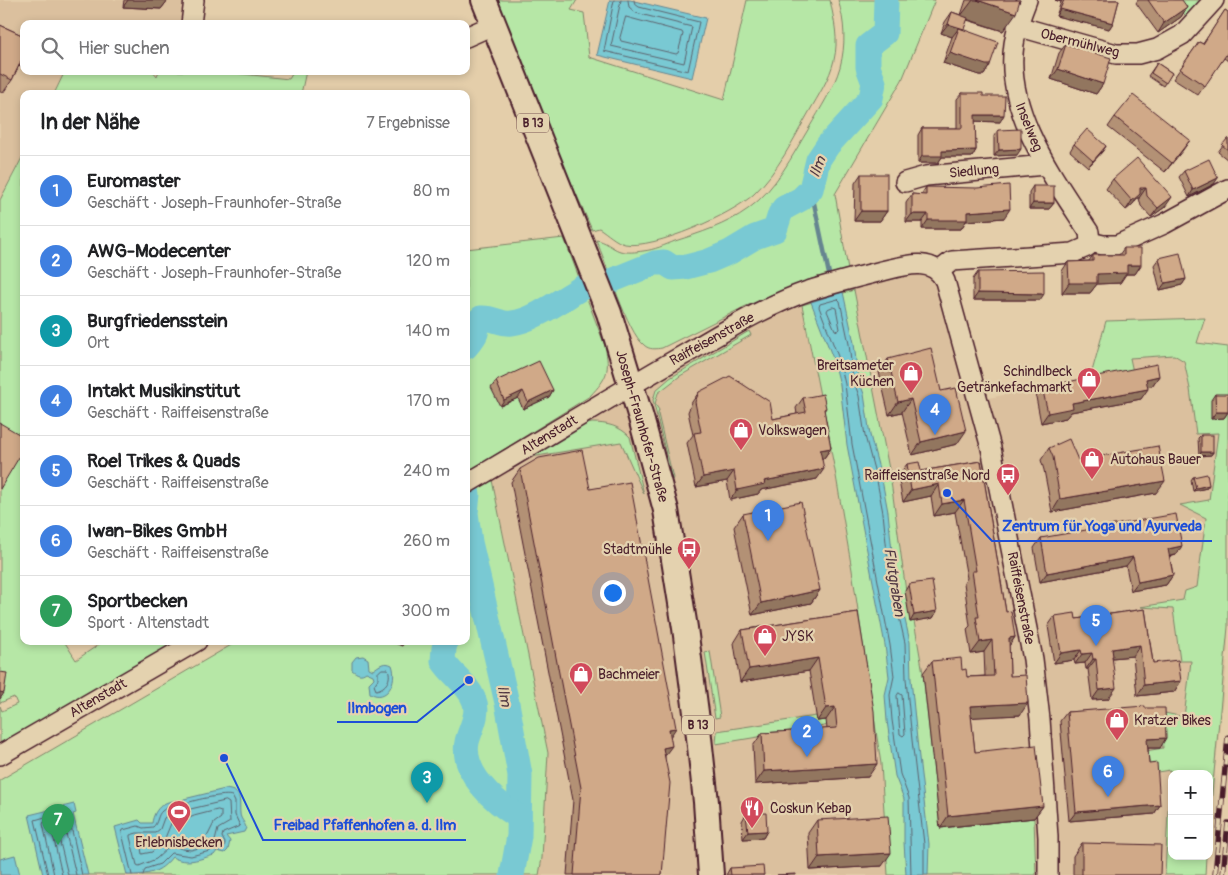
<!DOCTYPE html>
<html lang="de">
<meta charset="utf-8">
<style>
:root{--surface:#fff;--page:#f2f2f2;--text:#202124;--muted:#757577;--line:#e0e0e0;--accent:#d1495b}
body{margin:0;font-family:Pangolin,sans-serif;background:var(--page);color:var(--text)}
.controls{position:absolute;right:15px;bottom:15px;display:grid;overflow:hidden;border-radius:10px;box-shadow:0 2px 8px #0003}
.controls button{width:45px;height:45px;display:grid;place-items:center;padding:0;border:0;border-bottom:1px solid var(--line);background:var(--surface);color:var(--text);font:25px sans-serif}
.you{position:absolute;left:612px;top:592px;width:18px;height:18px;margin:-12px;border:4px solid #fff;border-radius:50%;background:#1a73e8;box-shadow:0 0 0 8px #1a73e833}
.badge{display:grid;place-items:center;width:32px;height:32px;border-radius:50%;background:var(--accent);color:#fff;font-size:16px;font-weight:700}
.pin{position:absolute;translate:-50% -41px;filter:drop-shadow(0 1px 2px #0008)}
.pin::after{content:'';position:absolute;top:26px;width:18px;height:15px;background:inherit;clip-path:polygon(0 0,100% 0,50% 100%)}
.list{margin:0;padding:0;list-style:none}
h2{display:flex;justify-content:space-between;align-items:center;height:65px;margin:0;padding:0 20px;font-size:21px}
h2 small{font-size:16px;font-weight:400;color:var(--muted)}
.list li{display:grid;grid-template-columns:32px 1fr auto;gap:15px;align-items:center;box-sizing:border-box;height:70px;padding:0 20px;border-top:1px solid var(--line)}
.list b{display:block;font-size:19px;white-space:nowrap}
.list p{margin:0;font-size:16px;white-space:nowrap;color:var(--muted)}
.list em{font-size:16px;font-style:normal;color:var(--muted)}
.icon{flex:none;width:28px;height:28px;fill:none;stroke:currentColor;stroke-width:2;stroke-linecap:round;stroke-linejoin:round}
.map{position:relative;flex:none;width:1228px;height:875px;overflow:hidden}
.search{position:absolute;background:var(--surface);box-shadow:0 2px 8px #0003;left:20px;top:20px;width:450px;height:55px;display:flex;align-items:center;gap:12px;box-sizing:border-box;padding:0 18px;border-radius:10px;color:var(--muted);font-size:19px}
.panel{position:absolute;background:var(--surface);box-shadow:0 2px 8px #0003;left:20px;top:90px;width:450px;height:555px;border-radius:10px}
.map>svg:first-child{display:block}
.built{fill:#dbc09e}
.green{fill:#b6e7a6;stroke:#808368}
.water{fill:#79c9d3;stroke:#668590}
.lines{fill:none;stroke-linecap:round;stroke-linejoin:round}
.shore{stroke:#5d636e;stroke-width:1}
.stream{stroke:#668590;stroke-width:4.5}
.river{stroke:#79c9d3;stroke-width:25}
.minor-casing{stroke:#4a1f2b;stroke-width:22}
.major-casing{stroke:#4a1f2b;stroke-width:28}
.minor{stroke:#e4d2af;stroke-width:19}
.major{stroke:#e4d2af;stroke-width:24}
.rail-casing{stroke:#4a1f2b;stroke-width:5.5}
.rail{stroke:#e4d2af;stroke-width:4;stroke-dasharray:11;stroke-linecap:butt}
.wall{fill:#b39175;stroke:#4a1f2b}
.shaded-wall{fill:#92765f;stroke:#4a1f2b}
.building{fill:#d0a988;stroke:#4a1f2b}
.labels{text-anchor:middle;dominant-baseline:central;stroke-width:4.5;stroke-linejoin:round;paint-order:stroke}
.shield{fill:#e4d2af;stroke:#785553;stroke-width:1}
.shield-label{font-size:12px;font-weight:bold;fill:#4a1f2b}
.street-label{font-size:14px;fill:#4a1f2b;stroke:#e4d2af}
.poi-label{font-size:14px;fill:#4a1f2b;stroke:#e4d2af;text-anchor:start}
.water-label{font-size:15px;font-style:italic;fill:#513844;stroke:#e4d2af}
.leader{fill:none;stroke:#1d4ed8;stroke-width:2}
.callout-dot{fill:#1d4ed8;stroke:#e4d2af;stroke-width:2}
.callout-label{font-size:15px;text-anchor:middle;font-weight:bold;fill:#1d4ed8;stroke:#e4d2af;stroke-width:4.5;stroke-linejoin:round;paint-order:stroke}
</style>
<div class="map">
<svg width="1228" height="875" viewBox="0 0 1228 875">
<rect width="100%" height="100%" fill="#e4ceaa"/>
<filter id="ink" filterUnits="userSpaceOnUse"><feTurbulence type="fractalNoise" baseFrequency=".02" numOctaves="2"/><feDisplacementMap in="SourceGraphic" scale="10" xChannelSelector="R" yChannelSelector="G"/><feConvolveMatrix kernelMatrix="1 2 1 2 8 2 1 2 1" color-interpolation-filters="sRGB"/></filter>
<g filter="url(#ink)">
<g class="built">
<polygon points="0,0 194,0 191,24 24,24 24,71 65,71 54,94 24,94 24,154 0,200"/>
<polygon points="927,265 966,324 989,398 1033,389 1036,397 1134,376 1130,358 1160,355 1174,355 1183,361 1190,389 1228,384 1228,653 1225,655 1225,661 1227,663 1209,825 1209,774 1172,774 1172,856 1206,856 1205,875 1036,875 1034,818 940,828 923,673 914,621 910,622 890,474 855,297 850,279"/>
<polygon points="802,305 836,476 852,570 881,764 888,875 539,875 548,753 492,480 652,384 753,326"/>
</g>
<g class="green">
<path d="M495,0H577L571,10L584,13L589,57L724,100L747,0H830C834,20 839,40 834,60C830,78 818,96 809,112C793,140 778,171 754,194C733,214 653,250 625,244C616,242 607,233 599,228L592,230L517,58Z"/>
<path d="M838,0H935L902,80L835,194L848,269L805,281L744,307L662,348C656,349 649,350 644,345C627,332 607,263 596,240C606,241 611,248 620,251C627,253 636,252 643,251C654,250 665,245 675,241C700,233 726,225 748,209C776,189 792,156 809,128C820,109 834,88 840,67C846,45 845,22 838,0Z"/>
<polygon points="1173,0 1214,0 1192,24"/>
<polygon points="65,71 153,71 157,76 159,71 215,71 289,79 294,71 306,71 301,94 54,94"/>
<polygon points="24,154 24,641 64,641 76,660 104,641 197,641 0,755 0,706 2,711 17,704 14,697 0,703 0,200"/>
<path d="M564,238L605,346C610,371 608,377 590,396L466,473V249Z"/>
<polygon points="854,290 890,474 910,621 914,621 923,673 940,828 1034,818 1036,875 888,875 881,764 852,570 836,476 802,305"/>
<polygon points="1205,318 1197,343 1228,347 1228,627 1209,825 1209,774 1172,774 1172,856 1206,856 1205,875 1165,875 1170,770 1151,773 1140,752 1163,748 1160,712 1184,717 1191,661 1180,661 1173,609 1140,607 1183,600 1185,591 1197,587 1206,518 1180,505 1209,500 1218,433 1196,434 1190,389 1184,361 1174,355 1130,358 1134,377 1088,386 1106,321"/>
<polygon points="749,331 751,335 680,376 658,393 655,404 659,410 658,414 673,478 672,480 653,400 656,390 670,378"/>
<path d="M592,423C607,423 620,426 630,437L644,494L621,442L531,457L583,425Z"/>
<polygon points="492,480 548,753 542,858 539,875 0,875 0,780 238,641 466,641 466,496"/>
<polygon points="710,651 720,717 715,718 705,652"/>
<polygon points="863,714 830,725 716,744 717,731 816,716 817,721"/>
</g>
<g class="water">
<polygon points="610,0 630,0 706,18 692,78 597,55"/>
<polygon points="843,292 854,343 858,378 864,394 870,435 882,480 888,512 894,571 910,642 911,679 917,740 929,844 928,875 906,875 904,842 904,799 895,776 887,721 885,695 889,677 885,645 847,445 840,385 834,361 811,302"/>
<path d="M363,656L368,659L369,668L373,670C380,665 384,661 392,665C398,681 387,703 370,693L369,683L374,678L373,675L366,672C361,676 357,674 352,670V662L356,657Z"/>
<path d="M225,789C243,791 239,800 240,813C240,819 245,822 246,828L244,832L226,836L230,841L228,850L225,853L217,851L214,855C200,859 186,865 172,857C160,873 148,875 127,875L115,827L139,820L142,823H152C154,808 166,798 181,802L184,799Z"/>
<polygon points="74,804 76,813 73,814 88,875 43,875 29,815"/>
<polygon points="15,855 20,875 0,875 0,859"/>
</g>
<g class="lines">
<g class="shore">
<polyline points="614,0 604,51 688,71 699,22 639,7 635,4 634,0"/>
<polyline points="621,0 611,46 684,63 692,27 636,13 629,7 628,0"/>
<polygon points="626,17 682,32 683,34 678,53 676,54 621,41 620,38"/>
<polygon points="833,307 836,308 840,329 838,331 835,330 827,311 828,309"/>
<path d="M382,669H388C392,679 386,688 376,690L374,685L378,679V673Z"/>
<polygon points="899,693 902,695 905,734 903,736 900,734 897,696"/>
<polygon points="226,801 229,803 230,822 218,829 215,841 207,846 191,850 182,849 175,846 169,847 156,859 139,866 137,865 130,837 130,835 137,833 155,833 160,829 164,818 170,813 183,813 191,809"/>
<polygon points="218,810 221,811 221,818 214,823 208,835 203,839 189,842 165,838 172,821 185,820 194,816"/>
<polygon points="156,841 159,844 152,852 142,854 140,842"/>
<polyline points="48,875 35,820 65,811 68,813 82,875"/>
<polyline points="54,875 43,824 44,822 60,819 63,821 76,875"/>
<polyline points="62,875 52,831 55,828 57,830 68,875"/>
<path d="M132,875L122,833L123,830L138,826L143,828L153,827C158,823 157,815 162,811C169,805 174,808 181,807C186,807 183,805 187,803C194,800 226,793 232,796L235,802V815L240,826L223,833L222,837L225,843L224,847H215L210,851L191,856L171,853L160,864L145,869L143,875"/>
<polyline points="911,875 909,798 900,774 892,720 890,695 894,676 890,645 852,444 845,384 839,359 819,307 820,304 838,299 840,301 849,344 853,379 859,396 865,436 877,481 883,513 889,572 905,643 906,679 912,740 924,844 924,875"/>
</g>
<polyline class="stream" points="811,189 829,274"/>
<g class="river">
<polyline points="613,280 655,263 664,262 673,268 686,267 709,261 730,252 755,237 775,230 780,214 784,208 801,199 811,189 818,160 828,145 871,98 874,83 868,67 868,46 885,33 886,0"/>
<path d="M466,347C470,342 474,338 476,333C478,326 476,322 481,318C493,317 502,325 512,323C533,321 564,298 583,287"/>
<polyline points="468,494 466,513 470,542 507,703 520,775 519,836 512,875"/>
<path d="M446,641L444,648L443,661C452,675 468,684 474,700C480,714 470,729 467,742C461,774 496,803 519,817"/>
</g>
<g class="minor-casing">
<g id="minor">
<path d="M1027,0C1021,15 1016,29 1014,44C1004,112 1054,178 1089,232L1090,242"/>
<polyline points="191,24 194,0"/>
<polyline points="1017,26 1116,54 1138,54 1157,49 1182,35 1214,0"/>
<polyline points="466,37 493,25"/>
<polyline points="905,182 926,176 1045,165"/>
<polyline points="1090,242 1103,245 1117,245 1164,224 1228,189"/>
<polyline points="939,271 952,261 1073,253 1087,247 1090,242"/>
<path d="M466,484C540,441 613,395 687,353C727,330 765,306 808,291C831,284 854,278 878,272C900,267 933,254 945,281L991,448L1033,659L1040,719L1048,837V875"/>
<polyline points="0,755 197,641"/>
</g>
</g>
<g class="major-casing">
<polyline id="major" points="484,0 609,313 641,418 666,510 685,628 698,728 706,802 711,875"/>
</g>
<use href="#minor" class="minor"/>
<use href="#major" class="major"/>
<g class="rail-casing">
<g id="rail">
<polyline points="1215,875 1228,737"/>
<polyline points="1223,875 1228,823"/>
</g>
</g>
<use href="#rail" class="rail"/>
</g>
<g class="wall">
<polygon points="124,0 168,0 161,9 123,7"/>
<polygon points="966,0 1020,0 1003,31 967,20 963,30 990,65 984,75 979,75 943,63 952,37 941,33 945,22 952,12 961,15"/>
<polygon points="1055,0 1119,0 1113,23 1109,29 1056,16 1061,2"/>
<polygon points="1138,0 1148,0 1187,7 1181,17 1158,33 1136,3"/>
<polygon points="1225,10 1228,12 1228,61 1224,58 1198,95 1173,79 1199,42 1203,44"/>
<polygon points="0,25 24,36 24,67 19,65 12,80 3,93 0,92"/>
<polygon points="1066,44 1103,84 1096,94 1051,79 1059,53"/>
<polygon points="1157,63 1172,73 1163,86 1148,76"/>
<polygon points="962,93 983,96 1000,122 975,121 976,150 972,157 942,157 938,163 918,163 918,135 922,128 957,128 957,99"/>
<polygon points="1115,117 1190,140 1165,172 1108,127"/>
<polygon points="998,130 1017,155 994,156 994,136"/>
<polygon points="1228,138 1228,160 1218,152"/>
<polygon points="1074,144 1106,146 1102,152 1088,167 1070,151"/>
<polygon points="1184,171 1214,184 1189,197 1179,177"/>
<polygon points="861,174 887,211 880,221 854,221 855,183"/>
<polygon points="1113,179 1156,182 1165,207 1151,217 1141,206 1139,198 1137,198 1133,204 1126,210 1106,189"/>
<polygon points="1033,186 1054,203 1049,209 1029,209 1029,192"/>
<polygon points="926,187 1004,218 966,221 961,229 922,229 922,222 906,222 906,203 912,194 921,195"/>
<polygon points="1124,248 1141,265 1135,274 1126,274 1120,283 1097,284 1090,293 1062,293 1062,271 1068,262 1089,261 1093,255 1119,255"/>
<polygon points="1159,258 1186,279 1182,285 1160,290 1154,265"/>
<polygon points="978,272 1040,300 973,300 973,279"/>
<polygon points="888,359 941,391 957,444 912,455 902,412 889,415 879,372"/>
<polygon points="1159,376 1152,386 1147,387 1141,399 1071,412 1066,418 1041,423 1036,397 1042,387"/>
<polygon points="496,381 553,390 549,397 523,409 518,398 500,406 491,388"/>
<polygon points="699,392 773,419 797,414 796,408 803,398 826,408 824,411 831,448 824,458 822,458 817,479 761,490 758,494 730,500 727,481 696,487 687,443 693,435 688,412 692,402"/>
<polygon points="1215,394 1228,412 1224,418 1211,419 1211,400"/>
<polygon points="1201,435 1213,452 1211,455 1199,456 1198,438"/>
<polygon points="1049,448 1078,460 1156,493 1052,512 1044,470 1041,460"/>
<polygon points="981,461 1006,612 1015,637 1009,646 1010,676 1020,715 971,717 975,752 1043,806 1034,818 940,828 923,673 932,661 962,670 967,677 985,676 984,652 971,654 967,629 970,626 964,583 967,578 955,512 934,516 931,496 903,502 898,476 907,464 921,471"/>
<polygon points="520,469 590,489 670,736 665,756 662,875 567,875 573,800 511,482"/>
<polygon points="1193,477 1207,488 1193,491 1191,480"/>
<polygon points="743,514 820,590 811,603 752,615 734,527"/>
<polygon points="1041,538 1176,555 1170,557 1173,575 1166,585 1131,591 1126,566 1040,582 1034,548"/>
<polygon points="909,584 937,611 933,618 910,622 905,591"/>
<polygon points="1145,609 1153,663 1181,681 1174,692 1137,696 1133,656 1112,658 1108,699 1092,700 1088,669 1086,669 1085,663 1075,664 1074,660 1054,663 1048,626 1055,616 1076,619"/>
<polygon points="858,612 868,777 755,784 753,746 762,733 827,729 826,720 817,721 809,671 740,682 734,643 742,630"/>
<polygon points="1145,708 1160,748 1148,748 1149,764 1160,805 1154,814 1069,821 1060,721 1067,712"/>
<polygon points="746,814 767,831 763,838 743,839 742,821"/>
<polygon points="817,820 882,866 810,870 808,833"/>
<polygon points="1082,843 1160,875 1073,875 1073,856"/>
<polygon points="730,868 764,875 726,875"/>
</g>
<g class="shaded-wall">
<polygon points="128,0 168,0 161,9 123,7"/>
<polygon points="973,0 977,0 1016,13 1003,31 960,17"/>
<polygon points="1055,0 1062,0 1061,2"/>
<polygon points="1187,7 1181,17 1158,33 1164,23"/>
<polygon points="1060,9 1113,23 1109,29 1056,16"/>
<polygon points="948,24 964,29 957,39 959,28 952,37 941,33"/>
<polygon points="950,53 990,65 984,75 979,75 943,63"/>
<polygon points="1058,69 1103,84 1096,94 1051,79"/>
<polygon points="975,115 1004,115 1000,122 971,121"/>
<polygon points="1190,140 1183,150 1165,172 1172,163"/>
<polygon points="1106,146 1102,152 1088,167 1093,161"/>
<polygon points="1021,149 1017,155 994,156 999,150"/>
<polygon points="976,150 972,157 942,157 938,163 918,163 922,156 942,151"/>
<polygon points="1218,178 1214,184 1189,197 1193,190"/>
<polygon points="1140,188 1146,188 1139,198 1137,198 1133,204 1126,210"/>
<polygon points="1172,197 1165,207 1151,217 1158,208"/>
<polygon points="1033,203 1054,203 1049,209 1029,209"/>
<polygon points="1010,209 1004,218 966,221 961,229 922,229 928,220 967,212"/>
<polygon points="861,211 887,211 880,221 854,221"/>
<polygon points="912,214 928,214 922,222 906,222"/>
<polygon points="1127,265 1141,265 1135,274 1126,274 1120,283 1097,284 1090,293 1062,293 1069,283"/>
<polygon points="1186,279 1182,285 1160,290 1165,283"/>
<polygon points="978,293 1044,294 1040,300 973,300"/>
<polygon points="1159,376 1152,386 1139,388 1146,379"/>
<polygon points="1148,389 1141,399 1071,412 1066,418 1041,423 1048,413 1072,403"/>
<polygon points="553,390 549,397 523,409 528,402"/>
<polygon points="523,391 518,398 500,406 504,400"/>
<polygon points="911,399 902,412 889,415 898,402"/>
<polygon points="1216,412 1228,412 1224,418 1211,419"/>
<polygon points="966,431 957,444 912,455 921,442"/>
<polygon points="831,448 824,458 813,460 820,450"/>
<polygon points="1201,452 1213,452 1211,455 1199,456"/>
<polygon points="824,469 817,479 761,490 758,494 730,500 737,490 764,481"/>
<polygon points="734,471 727,481 696,487 703,477"/>
<polygon points="1165,481 1156,493 1052,512 1060,499"/>
<polygon points="939,484 931,496 903,502 911,490"/>
<polygon points="1209,485 1207,488 1193,491 1196,488"/>
<polygon points="964,500 955,512 934,516 942,504"/>
<polygon points="1182,546 1176,555 1161,558 1168,549"/>
<polygon points="1133,557 1126,566 1040,582 1047,573"/>
<polygon points="1173,575 1166,585 1131,591 1138,582"/>
<polygon points="820,590 811,603 752,615 761,603"/>
<polygon points="937,611 933,618 910,622 914,615"/>
<polygon points="1015,637 1007,649 1009,638"/>
<polygon points="992,640 984,652 971,654 980,642"/>
<polygon points="390,641 405,641 402,646"/>
<polygon points="1140,645 1133,656 1112,658 1112,649"/>
<polygon points="1081,650 1074,660 1054,663 1061,653"/>
<polygon points="1092,653 1085,663 1075,664 1082,654"/>
<polygon points="818,658 809,671 740,682 749,669"/>
<polygon points="1093,659 1096,659 1088,669 1086,669"/>
<polygon points="1181,681 1174,692 1137,696 1144,685"/>
<polygon points="1116,688 1108,699 1092,700 1099,690"/>
<polygon points="0,692 4,693 0,699"/>
<polygon points="1028,703 1020,715 961,718 970,706"/>
<polygon points="835,707 826,720 817,721 826,708"/>
<polygon points="676,728 668,740 669,729"/>
<polygon points="1166,738 1160,748 1140,748 1147,739"/>
<polygon points="672,746 663,758 663,748"/>
<polygon points="877,764 868,777 755,784 764,771"/>
<polygon points="1160,805 1154,814 1069,821 1076,812"/>
<polygon points="1043,806 1034,818 940,828 948,816"/>
<polygon points="767,831 763,838 743,839 748,832"/>
<polygon points="891,853 882,866 810,870 819,857"/>
</g>
<g class="building">
<polygon points="977,0 1020,0 1016,13"/>
<polygon points="1064,0 1119,0 1113,23 1060,9"/>
<polygon points="1148,0 1182,0 1187,7 1164,23"/>
<polygon points="1225,10 1228,12 1228,52 1205,86 1180,69 1199,42 1203,44"/>
<polygon points="952,12 968,18 964,29 948,24"/>
<polygon points="0,25 24,36 24,55 12,80 0,74"/>
<polygon points="959,28 998,42 990,65 986,65 950,53"/>
<polygon points="1066,44 1111,58 1103,84 1058,69"/>
<polygon points="1157,63 1172,73 1166,83 1151,73"/>
<polygon points="962,93 983,93 983,96 1005,96 1004,115 975,115 976,150 942,151 942,156 922,156 922,128 962,128"/>
<polygon points="1133,95 1190,140 1172,163 1115,117"/>
<polygon points="1021,129 1021,149 999,150 998,130"/>
<polygon points="1087,129 1106,146 1093,161 1074,144"/>
<polygon points="1228,138 1228,150 1222,145"/>
<polygon points="1137,158 1157,181 1156,182 1158,181 1172,197 1158,208 1147,196 1146,188 1140,188 1140,194 1132,201 1113,179"/>
<polygon points="1209,159 1218,178 1193,190 1184,171"/>
<rect x="861" y="174" width="26" height="37"/>
<polygon points="1009,185 1010,209 967,212 967,220 928,220 928,214 912,214 912,194 926,195 926,187 977,188"/>
<rect x="1033" y="186" width="21" height="17"/>
<polygon points="1124,248 1141,248 1141,265 1127,265 1127,273 1097,274 1097,283 1069,283 1068,262 1093,261 1093,255 1124,255"/>
<polygon points="1180,253 1186,279 1165,283 1159,258"/>
<polygon points="1044,271 1044,294 978,293 978,272"/>
<polygon points="931,348 941,391 956,388 966,431 921,442 911,399 898,402 888,359"/>
<polygon points="539,361 553,390 528,402 523,391 504,400 496,381"/>
<polygon points="1157,364 1159,376 1146,379 1148,389 1072,403 1073,408 1048,413 1042,387"/>
<polygon points="730,376 770,402 773,419 806,412 803,398 823,394 826,408 824,409 831,448 820,450 824,469 764,481 765,484 737,490 734,471 703,477 694,433 701,432 695,402 699,392"/>
<polygon points="1215,394 1228,394 1228,412 1216,412"/>
<polygon points="0,423 24,437 24,449 0,489"/>
<rect x="1201" y="435" width="12" height="17"/>
<polygon points="1069,439 1078,460 1158,446 1165,481 1060,499 1053,457 1049,448"/>
<polygon points="582,450 590,489 630,482 676,728 669,729 672,746 663,748 670,783 662,875 574,875 581,788 520,469 539,458"/>
<polygon points="981,461 1006,612 1011,611 1015,637 1009,638 1010,676 1026,675 1028,703 970,706 975,752 1036,745 1043,806 948,816 932,661 961,658 962,670 966,669 967,677 994,676 992,640 980,642 976,617 979,617 972,571 976,571 964,500 942,504 939,484 911,490 907,464 919,462 921,471"/>
<polygon points="1207,474 1209,485 1196,488 1193,477"/>
<polygon points="801,502 820,590 761,603 743,514"/>
<polygon points="1176,514 1182,546 1168,549 1173,575 1138,582 1133,557 1047,573 1041,538"/>
<polygon points="932,581 937,611 914,615 909,584"/>
<polygon points="1145,609 1153,663 1178,660 1181,681 1144,685 1140,645 1112,649 1113,656 1112,656 1116,688 1099,690 1096,659 1093,659 1092,653 1082,654 1081,650 1061,653 1055,616 1075,613 1076,619"/>
<polygon points="858,612 874,711 877,764 764,771 762,733 837,728 835,707 826,708 818,658 749,669 742,630"/>
<polygon points="0,672 7,673 4,693 0,692"/>
<polygon points="1145,706 1145,708 1165,708 1166,738 1147,739 1149,764 1157,763 1160,805 1076,812 1067,712"/>
<polygon points="766,813 767,831 748,832 746,814"/>
<polygon points="888,816 891,853 819,857 817,820"/>
<polygon points="1082,843 1161,845 1160,875 1082,875"/>
<polygon points="763,866 764,875 731,875 730,868"/>
<polygon points="796,874 796,875 777,875"/>
</g>
</g>
<defs>
<g id="shop-pin" transform="scale(1.25)"><path d="M0 17L-7.5 6A9.5 9.5 0 1 1 7.5 6Z" fill="#d1495b" stroke="#e4d2af"/><path d="M-5-2.5h2.3a2.7 3.5 0 0 1 5.4 0H5L5.5 6h-11ZM-1.5-2.5h3a1.5 2.3 0 0 0-3 0Z" fill="#fff"/></g>
<g id="bus-pin" transform="scale(1.25)"><path d="M0 17L-7.5 6A9.5 9.5 0 1 1 7.5 6Z" fill="#d1495b" stroke="#e4d2af"/><path d="M-5-6H5V4H4V6H2V4H-2V6H-4V4H-5ZM-3.5-4V0h7V-4ZM-3.5 1.2v1.5H-2V1.2ZM2 1.2v1.5H3.5V1.2Z" fill="#fff"/></g>
<g id="restaurant-pin" transform="scale(1.25)"><path d="M0 17L-7.5 6A9.5 9.5 0 1 1 7.5 6Z" fill="#d1495b" stroke="#e4d2af"/><path d="M-5-6h1v4h1v-4h1v4h1v-4h1v5L-1.5 .5V6h-2V.5L-5-1ZM5-6V6H3V1.5H1.5Q1.5-4 5-6Z" fill="#fff"/></g>
<g id="stadium-pin" transform="scale(1.25)"><path d="M0 17L-7.5 6A9.5 9.5 0 1 1 7.5 6Z" fill="#d1495b" stroke="#e4d2af"/><path d="M0-5a6.5 5 0 1 0 0 10a6.5 5 0 1 0 0-10ZM-3.5-1.8h7v3.6h-7Z" fill="#fff"/></g>
</defs>
<g fill-rule="evenodd">
<use href="#shop-pin" x="911" y="373"/>
<use href="#shop-pin" x="1089" y="379"/>
<use href="#shop-pin" x="741" y="430"/>
<use href="#shop-pin" x="1092" y="459"/>
<use href="#bus-pin" x="1008" y="475"/>
<use href="#bus-pin" x="689" y="549"/>
<use href="#shop-pin" x="765" y="636"/>
<use href="#shop-pin" x="581" y="674"/>
<use href="#shop-pin" x="1117" y="720"/>
<use href="#restaurant-pin" x="752" y="808"/>
<use href="#stadium-pin" x="179" y="812"/>
</g>
<g class="labels">
<g class="shield">
<rect x="517" y="113.5" width="32" height="19" rx="4"/>
<rect x="682" y="715.5" width="32" height="19" rx="4"/>
</g>
<g class="shield-label">
<text x="533" y="123">B 13</text>
<text x="698" y="725">B 13</text>
</g>
<g class="street-label">
<text transform="translate(1080 43) rotate(14)">Obermühlweg</text>
<text transform="translate(1029 127) rotate(68)">Inselweg</text>
<text transform="translate(974 171) rotate(-5)">Siedlung</text>
<text transform="translate(712 339) rotate(-29)">Raiffeisenstraße</text>
<text transform="translate(642 426) rotate(74)">Joseph-Fraunhofer-Straße</text>
<text transform="translate(549 435) rotate(-31)">Altenstadt</text>
<text transform="translate(1021 598) rotate(79)">Raiffeisenstraße</text>
<text transform="translate(98 698) rotate(-30)">Altenstadt</text>
</g>
<g class="poi-label">
<text x="894" y="365" text-anchor="end">Breitsameter<tspan x="894" dy="16">Küchen</tspan></text>
<text x="1072" y="371" text-anchor="end">Schindlbeck<tspan x="1072" dy="16">Getränkefachmarkt</tspan></text>
<text x="758" y="430">Volkswagen</text>
<text x="1110" y="459">Autohaus Bauer</text>
<text x="990" y="475" text-anchor="end">Raiffeisenstraße Nord</text>
<text x="672" y="549" text-anchor="end">Stadtmühle</text>
<text x="782" y="636">JYSK</text>
<text x="598" y="674">Bachmeier</text>
<text x="1134" y="720">Kratzer Bikes</text>
<text x="770" y="808">Coskun Kebap</text>
<text x="179" y="842" text-anchor="middle">Erlebnisbecken</text>
</g>
<g class="water-label">
<text transform="translate(818 167) rotate(-70)">Ilm</text>
<text transform="translate(894 582) rotate(81)">Flutgraben</text>
<text transform="translate(504 696) rotate(78)">Ilm</text>
</g>
</g>
<path class="leader" d="M947 493L992 541H1212M469 680L417 722H337M224 758L263 840H466"/>
<g class="callout-dot">
<circle cx="947" cy="493" r="5"/>
<circle cx="469" cy="680" r="5"/>
<circle cx="224" cy="758" r="5"/>
</g>
<g class="callout-label">
<text x="1102" y="531">Zentrum für Yoga und Ayurveda</text>
<text x="377" y="713">Ilmbogen</text>
<text x="365" y="830">Freibad Pfaffenhofen a. d. Ilm</text>
</g>
</svg>
<div class="controls">
<button>+</button>
<button>−</button>
</div>
<div class="you"></div>
<div class="pin badge" style="left:768px;top:541px;background:#3f7fe0">1</div>
<div class="pin badge" style="left:807px;top:757px;background:#3f7fe0">2</div>
<div class="pin badge" style="left:427px;top:803px;background:#0f9aa8">3</div>
<div class="pin badge" style="left:935px;top:435px;background:#3f7fe0">4</div>
<div class="pin badge" style="left:1096px;top:646px;background:#3f7fe0">5</div>
<div class="pin badge" style="left:1108px;top:797px;background:#3f7fe0">6</div>
<div class="pin badge" style="left:58px;top:845px;background:#2e9e5b">7</div>
<div class="search"><svg class="icon" aria-label="search" viewBox="0 0 24 24"><circle cx="10" cy="10" r="6"/><path d="M15 15l6 6"/></svg>Hier suchen</div>
<section class="panel">
<h2>In der Nähe<small>7 Ergebnisse</small></h2>
<ul class="list">
<li><span class="badge" style="background:#3f7fe0">1</span><div><b>Euromaster</b><p>Geschäft · Joseph-Fraunhofer-Straße</p></div><em>80 m</em></li>
<li><span class="badge" style="background:#3f7fe0">2</span><div><b>AWG-Modecenter</b><p>Geschäft · Joseph-Fraunhofer-Straße</p></div><em>120 m</em></li>
<li><span class="badge" style="background:#0f9aa8">3</span><div><b>Burgfriedensstein</b><p>Ort</p></div><em>140 m</em></li>
<li><span class="badge" style="background:#3f7fe0">4</span><div><b>Intakt Musikinstitut</b><p>Geschäft · Raiffeisenstraße</p></div><em>170 m</em></li>
<li><span class="badge" style="background:#3f7fe0">5</span><div><b>Roel Trikes &amp; Quads</b><p>Geschäft · Raiffeisenstraße</p></div><em>240 m</em></li>
<li><span class="badge" style="background:#3f7fe0">6</span><div><b>Iwan-Bikes GmbH</b><p>Geschäft · Raiffeisenstraße</p></div><em>260 m</em></li>
<li><span class="badge" style="background:#2e9e5b">7</span><div><b>Sportbecken</b><p>Sport · Altenstadt</p></div><em>300 m</em></li>
</ul>
</section>
</div>
